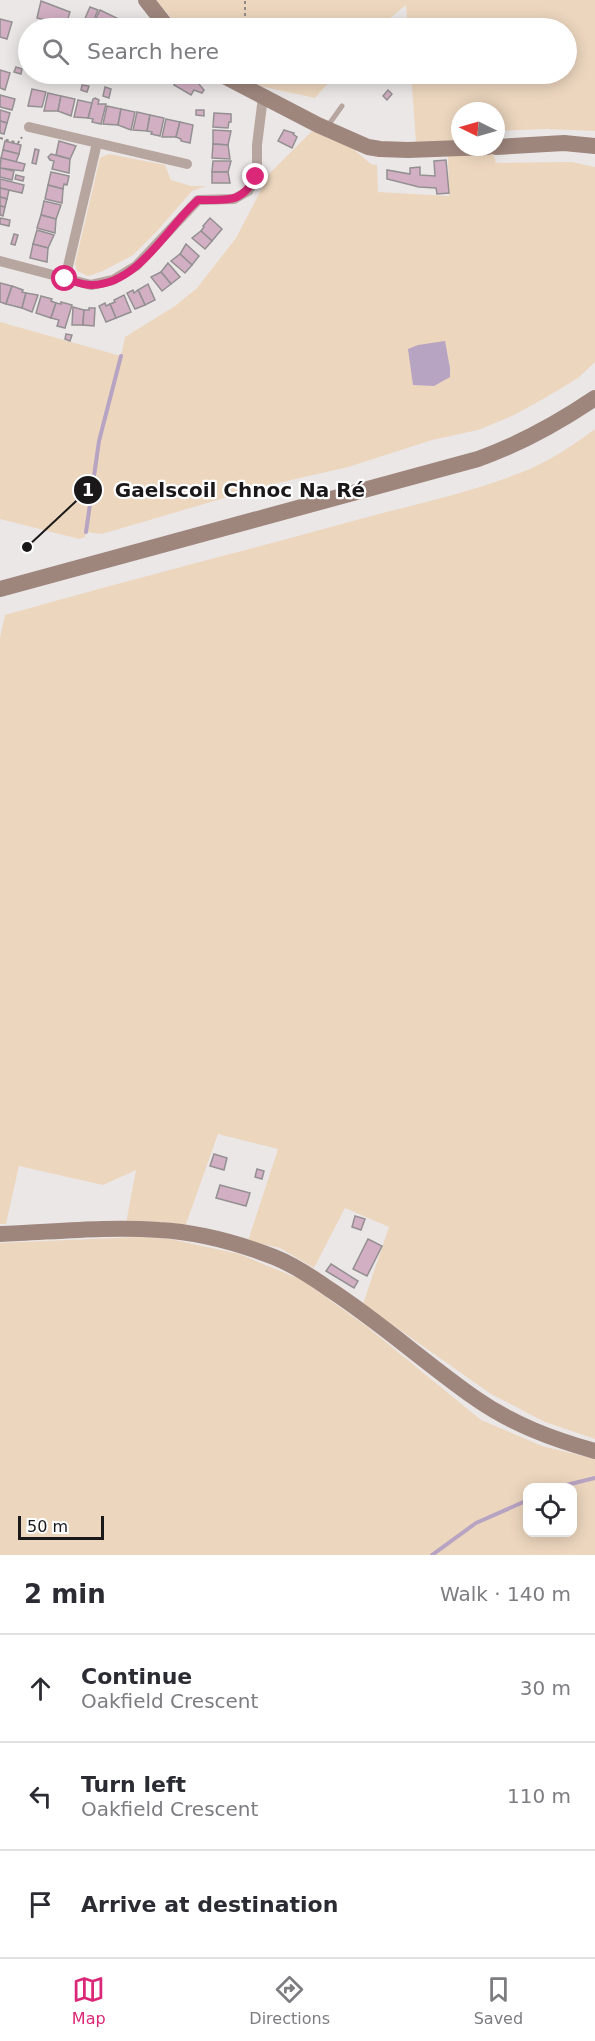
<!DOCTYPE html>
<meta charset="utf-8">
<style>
:root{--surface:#fff;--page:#f7f7f7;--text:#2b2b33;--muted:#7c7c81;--line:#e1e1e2;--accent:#db2777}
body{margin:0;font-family:"DejaVu Sans",sans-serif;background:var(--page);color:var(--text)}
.controls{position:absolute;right:18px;bottom:18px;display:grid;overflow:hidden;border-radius:12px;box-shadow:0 3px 15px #0003}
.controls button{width:54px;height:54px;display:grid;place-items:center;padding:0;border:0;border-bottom:2px solid var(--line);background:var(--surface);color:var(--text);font:30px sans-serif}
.compass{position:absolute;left:451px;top:102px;width:54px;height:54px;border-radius:50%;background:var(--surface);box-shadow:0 3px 15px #0003;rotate:275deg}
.scale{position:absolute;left:18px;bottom:15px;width:86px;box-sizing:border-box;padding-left:6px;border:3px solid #1a1818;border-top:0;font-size:16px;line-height:21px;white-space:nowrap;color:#1a1818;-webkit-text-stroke:4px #fff;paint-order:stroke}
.stop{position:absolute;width:18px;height:18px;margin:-14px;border:4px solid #db2777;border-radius:50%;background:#fff}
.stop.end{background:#db2777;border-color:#fff;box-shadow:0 2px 6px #0008}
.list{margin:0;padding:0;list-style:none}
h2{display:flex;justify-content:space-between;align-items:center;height:78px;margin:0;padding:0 24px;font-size:26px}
h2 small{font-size:20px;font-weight:400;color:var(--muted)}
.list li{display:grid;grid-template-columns:39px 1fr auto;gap:18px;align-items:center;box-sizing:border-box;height:108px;padding:0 24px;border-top:2px solid var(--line)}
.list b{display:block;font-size:22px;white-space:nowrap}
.list p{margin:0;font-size:20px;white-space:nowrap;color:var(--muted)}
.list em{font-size:20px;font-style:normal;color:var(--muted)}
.icon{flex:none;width:33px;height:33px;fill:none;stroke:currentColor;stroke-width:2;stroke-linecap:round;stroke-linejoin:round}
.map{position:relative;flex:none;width:595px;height:1555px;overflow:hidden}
.search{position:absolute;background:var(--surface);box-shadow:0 3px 15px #0003;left:18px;right:18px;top:18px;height:66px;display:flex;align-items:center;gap:15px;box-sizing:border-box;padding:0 21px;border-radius:33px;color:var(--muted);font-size:22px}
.sheet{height:402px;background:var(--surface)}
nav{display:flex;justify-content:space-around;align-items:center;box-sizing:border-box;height:84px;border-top:2px solid var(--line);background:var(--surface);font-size:16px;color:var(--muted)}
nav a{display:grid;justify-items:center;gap:3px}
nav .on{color:var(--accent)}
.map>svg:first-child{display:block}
.green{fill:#ecd6be;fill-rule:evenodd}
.water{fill:#b7a3c2}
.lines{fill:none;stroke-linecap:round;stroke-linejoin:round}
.stream{stroke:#b7a3c2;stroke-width:4}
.building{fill:#d2afc3;stroke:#949092;stroke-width:1.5}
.path{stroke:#8e8a8a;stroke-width:2;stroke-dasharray:3 3;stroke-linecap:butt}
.lane{stroke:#b7a6a0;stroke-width:5}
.street{stroke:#b7a6a0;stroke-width:10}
.secondary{stroke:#9e867d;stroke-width:16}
.route{stroke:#db2777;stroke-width:8}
.leader{fill:none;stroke:#1a1818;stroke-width:2}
.callout-dot{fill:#1a1818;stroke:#fff;stroke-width:2}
.mark-label{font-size:18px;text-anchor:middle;font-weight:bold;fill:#fff}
.callout-label{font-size:20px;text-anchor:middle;font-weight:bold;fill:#1a1818;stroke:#fff;stroke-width:4.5;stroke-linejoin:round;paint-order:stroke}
</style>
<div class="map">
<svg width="595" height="1555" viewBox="0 0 595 1555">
<rect width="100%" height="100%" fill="#ece7e7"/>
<g class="green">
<polygon points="156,0 595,0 595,131 547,129 496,131 496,111 460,111 460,142 416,142 411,74 566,74 566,28 408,28 406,5 378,28 180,28"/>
<polygon points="234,74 336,74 315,98 260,86"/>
<polygon points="312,131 352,148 371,164 377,165 378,192 449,196 448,155 493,153 496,163 572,162 595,167 595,362 578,378 545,398 514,415 478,430 432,440 348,467 265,486 102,534 86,532 85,537 79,539 0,519 0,322 121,356 125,337 175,306 197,288 236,238 270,173"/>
<polygon points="109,154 165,165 171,180 191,186 206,186 192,191 157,231 133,255 103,271 88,276 77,271 75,264 100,158"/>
<path d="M595,429V1439L545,1422L491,1394L363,1304L389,1227L345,1208L314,1268L280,1248L248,1241L278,1149L218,1134L186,1224L126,1223L136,1170L103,1185L19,1166L6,1224H0V638L5,615C123,581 242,552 360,519C418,503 479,491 534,467C556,457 576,443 595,429Z"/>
<path d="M138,1237L170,1239L239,1254L302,1280L366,1326L481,1420L542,1446L595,1459V1555H0V1243ZM528,1488H572V1532H528Z"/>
</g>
<polygon class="water" points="445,341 450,368 450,377 434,386 413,385 408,349 418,345"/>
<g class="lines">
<g class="stream">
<polyline points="86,532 99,441 121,356"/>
<polyline points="554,1488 595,1478"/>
<polyline points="432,1555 476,1523 528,1500"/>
</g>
</g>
<g class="building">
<polygon points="41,1 70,12 66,25 37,18"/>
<polygon points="90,7 98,10 91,26 83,23"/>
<polygon points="100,10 127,23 125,28 92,27"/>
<polygon points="0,19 12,22 7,39 0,37"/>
<polygon points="16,67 22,69 21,74 14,72"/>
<polygon points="0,70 10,73 5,90 0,88"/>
<polygon points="43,74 62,74 61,76 57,75 56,77"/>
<polygon points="181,74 195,74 194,78 199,81 198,83 204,90 202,93 194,90 191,95 174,85"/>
<polygon points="344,74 351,74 344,81 340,77"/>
<polygon points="82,85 89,86 87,92 81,90"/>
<polygon points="105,87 111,89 109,98 103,96"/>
<polygon points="32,89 46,92 42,107 28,106"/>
<polygon points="388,90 392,94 387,100 383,96"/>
<polygon points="48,93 61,96 58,111 44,111"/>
<polygon points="0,95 15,99 12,110 0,107"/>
<polygon points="61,96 75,99 71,116 58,111"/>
<polygon points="95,98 99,100 98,104 106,104 101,124 92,122 93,119 88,118 93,99"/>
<polygon points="78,100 92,103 88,118 74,117"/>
<polygon points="107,106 121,109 118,125 103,124"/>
<polygon points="121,109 135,112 131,130 118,125"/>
<polygon points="0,110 10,113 7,123 0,121"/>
<polygon points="196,110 204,110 204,116 196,115"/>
<polygon points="137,112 150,115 147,131 133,130"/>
<polygon points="214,113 231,114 231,122 229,122 228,128 213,127"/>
<polygon points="150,115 164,118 160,136 151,134 152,132 147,131"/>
<polygon points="166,119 180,122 176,137 162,137"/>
<polygon points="0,121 7,123 4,134 0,133"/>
<polygon points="180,122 193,125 190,143 181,141 181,139 176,137"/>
<polygon points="213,130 231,131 228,145 213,144"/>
<polygon points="284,130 294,133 293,134 297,137 292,148 278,141"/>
<polygon points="5,141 21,145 19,154 3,150"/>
<polygon points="59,141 76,146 70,159 56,155"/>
<polygon points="213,144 228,145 230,159 212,158"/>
<polygon points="35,149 39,150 36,164 32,163"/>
<polygon points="3,150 19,154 16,162 1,158"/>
<polygon points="51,154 70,159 69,173 52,169 54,161 50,160 48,157"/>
<polygon points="1,158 25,164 23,171 0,168"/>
<polygon points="446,160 449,193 437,194 436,188 419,187 387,179 387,170 410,174 410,168 420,167 420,175 435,176 434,161"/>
<polygon points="213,161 231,161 228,172 212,172"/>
<polygon points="0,168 14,171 12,180 0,177"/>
<polygon points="51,172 69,176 67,185 64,184 63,189 48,185"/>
<polygon points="212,172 228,172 230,183 212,183"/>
<polygon points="16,175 24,177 23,181 15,179"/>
<polygon points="0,179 24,185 22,193 0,188"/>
<polygon points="48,185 63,189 62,203 45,199"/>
<polygon points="0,188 9,190 7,199 0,197"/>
<polygon points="0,197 7,199 5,207 0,206"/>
<polygon points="44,201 61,205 56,219 41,215"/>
<polygon points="0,206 5,207 3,216 0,215"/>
<polygon points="41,215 56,219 55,233 37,228"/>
<polygon points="0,218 10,220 9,226 0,224"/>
<polygon points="210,218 222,229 212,241 201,231 204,227 203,226"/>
<polygon points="37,230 54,235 48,248 33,244"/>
<polygon points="201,231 212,241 205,249 192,238"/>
<polygon points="14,234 18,235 15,245 11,244"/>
<polygon points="33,244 48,248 47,262 30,258"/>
<polygon points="186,244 199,256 192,265 180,254"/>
<polygon points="180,254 192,265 185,273 171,261"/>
<polygon points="168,263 180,277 171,284 161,272"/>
<polygon points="161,272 171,284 162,291 151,277"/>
<polygon points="0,283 12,286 6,304 0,302"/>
<polygon points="148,284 155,300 145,305 138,290"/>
<polygon points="12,286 23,290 22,292 26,293 22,308 6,304"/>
<polygon points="133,290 134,293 138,290 145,305 135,309 127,293"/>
<polygon points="26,293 38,295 32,312 22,308"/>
<polygon points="124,295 131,312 116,318 110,304 115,302 114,300"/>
<polygon points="41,296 52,299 51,301 56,303 51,318 36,313"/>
<polygon points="61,302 72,305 65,328 57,326 59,320 51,318 56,303 61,304"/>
<polygon points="105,303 106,306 110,304 116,318 106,322 99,306"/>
<polygon points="73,307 84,310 83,325 72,325"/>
<polygon points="89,308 95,308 94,326 83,325 84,310 89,310"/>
<polygon points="66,334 72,335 70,341 65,339"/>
<polygon points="214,1154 227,1158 224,1170 210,1166"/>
<polygon points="257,1169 264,1171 262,1179 255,1177"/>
<polygon points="220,1185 250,1193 246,1206 216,1198"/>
<polygon points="355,1216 365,1219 361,1230 352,1227"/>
<polygon points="368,1239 382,1246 367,1276 353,1269"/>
<polygon points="331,1264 358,1281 354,1288 326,1271"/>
</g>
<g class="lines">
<g class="path">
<polyline points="245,28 245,0"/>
<polyline points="0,138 18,143 22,137"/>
</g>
<polyline class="lane" points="327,127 342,106"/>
<g class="street">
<polyline points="29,127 187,164"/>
<polyline points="0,261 91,285 113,280 136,266 198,200 234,199 248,191 257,177 257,145 263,97"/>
<polyline points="65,279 97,143"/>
</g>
<g class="secondary">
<polyline points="146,0 168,28"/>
<polyline points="220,74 318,125 368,147 380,149 408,150 488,147"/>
<polyline points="496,147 564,143 595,146"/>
<path d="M0,589L478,459C520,444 558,423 595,398"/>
<path d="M0,1234C53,1232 107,1226 159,1230C198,1232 238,1243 274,1257C294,1265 312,1277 329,1289C380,1322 425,1363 475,1398C512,1424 552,1439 595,1451"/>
</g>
</g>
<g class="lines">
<path class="route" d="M65,279C73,281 83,285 92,285C139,284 167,227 198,200C227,199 240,205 256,177"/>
</g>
<path class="leader" d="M27 547L88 490"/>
<g class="callout-dot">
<circle cx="27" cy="547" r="6"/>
<circle cx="88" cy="490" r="15"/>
</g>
<g class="mark-label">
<text x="88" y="496">1</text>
</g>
<g class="callout-label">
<text x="240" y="497">Gaelscoil Chnoc Na Ré</text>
</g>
</svg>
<div class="controls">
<button><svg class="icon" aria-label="locate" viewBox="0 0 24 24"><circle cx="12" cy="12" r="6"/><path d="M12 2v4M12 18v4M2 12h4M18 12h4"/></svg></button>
</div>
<svg class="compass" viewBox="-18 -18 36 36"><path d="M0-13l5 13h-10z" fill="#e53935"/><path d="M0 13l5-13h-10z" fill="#7c7c81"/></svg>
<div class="scale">50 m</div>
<div class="stop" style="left:65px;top:279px"></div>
<div class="stop end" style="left:256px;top:177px"></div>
<div class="search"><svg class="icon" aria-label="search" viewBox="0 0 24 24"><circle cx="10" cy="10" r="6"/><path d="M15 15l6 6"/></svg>Search here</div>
</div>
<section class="sheet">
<h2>2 min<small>Walk · 140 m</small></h2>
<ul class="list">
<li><svg class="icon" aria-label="ahead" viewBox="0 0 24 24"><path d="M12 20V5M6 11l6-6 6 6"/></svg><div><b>Continue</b><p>Oakfield Crescent</p></div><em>30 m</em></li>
<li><svg class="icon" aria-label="left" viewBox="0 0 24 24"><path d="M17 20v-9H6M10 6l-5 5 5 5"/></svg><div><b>Turn left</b><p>Oakfield Crescent</p></div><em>110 m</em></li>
<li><svg class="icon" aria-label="arrive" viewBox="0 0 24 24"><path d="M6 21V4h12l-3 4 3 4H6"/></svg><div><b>Arrive at destination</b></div></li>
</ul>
</section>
<nav>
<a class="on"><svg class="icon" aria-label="map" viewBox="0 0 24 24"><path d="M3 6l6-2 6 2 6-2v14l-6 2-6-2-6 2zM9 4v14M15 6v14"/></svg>Map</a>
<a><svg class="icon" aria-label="directions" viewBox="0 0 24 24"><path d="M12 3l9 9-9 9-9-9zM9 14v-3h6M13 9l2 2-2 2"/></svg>Directions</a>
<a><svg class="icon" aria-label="saved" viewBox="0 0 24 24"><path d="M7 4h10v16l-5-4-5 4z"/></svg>Saved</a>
</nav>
